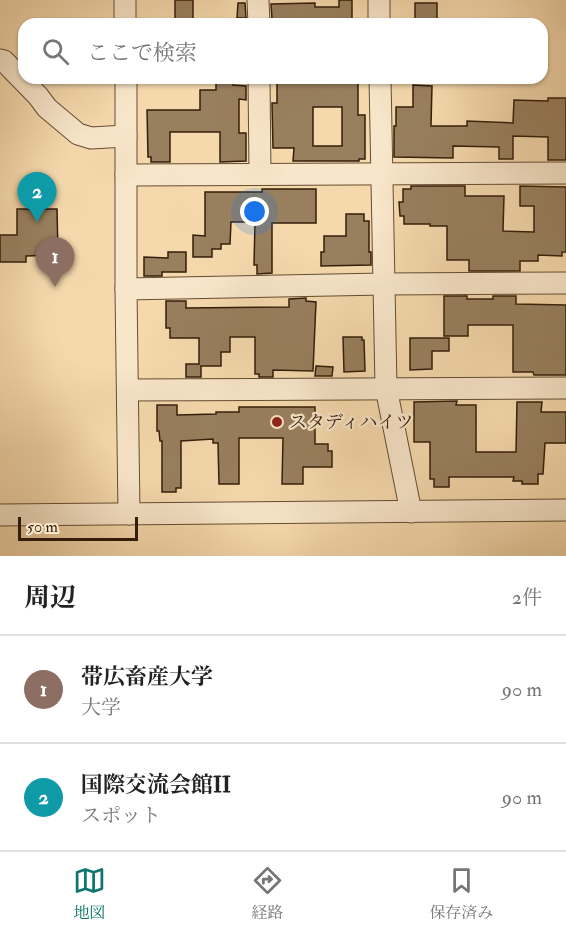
<!DOCTYPE html>
<html lang="ja">
<meta charset="utf-8">
<style>
:root{--surface:#fff;--page:#f6f6f6;--text:#222;--muted:#767676;--line:#e0e0e0;--accent:#0f766e}
body{margin:0;font-family:"IM FELL Double Pica","Noto Serif JP",serif;background:var(--page);color:var(--text)}
.scale{position:absolute;left:18px;bottom:15px;width:120px;box-sizing:border-box;padding-left:6px;border:3px solid #341e09;border-top:0;font-size:16px;line-height:21px;white-space:nowrap;color:#341e09;-webkit-text-stroke:4px #f8e6ca;paint-order:stroke}
.you{position:absolute;left:255px;top:212px;width:21px;height:21px;margin:-15px;border:4px solid #fff;border-radius:50%;background:#1a73e8;box-shadow:0 0 0 9px #1a73e833}
.badge{display:grid;place-items:center;width:39px;height:39px;border-radius:50%;background:var(--accent);color:#fff;font-size:20px;font-weight:700}
.pin{position:absolute;translate:-50% -50px;filter:drop-shadow(0 2px 3px #0008)}
.pin::after{content:'';position:absolute;top:32px;width:21px;height:18px;background:inherit;clip-path:polygon(0 0,100% 0,50% 100%)}
.list{margin:0;padding:0;list-style:none}
h2{display:flex;justify-content:space-between;align-items:center;height:78px;margin:0;padding:0 24px;font-size:26px}
h2 small{font-size:20px;font-weight:400;color:var(--muted)}
.list li{display:grid;grid-template-columns:39px 1fr auto;gap:18px;align-items:center;box-sizing:border-box;height:108px;padding:0 24px;border-top:2px solid var(--line)}
.list b{display:block;font-size:22px;white-space:nowrap}
.list p{margin:0;font-size:20px;white-space:nowrap;color:var(--muted)}
.list em{font-size:20px;font-style:normal;color:var(--muted)}
.icon{flex:none;width:33px;height:33px;fill:none;stroke:currentColor;stroke-width:2;stroke-linecap:round;stroke-linejoin:round}
.map{position:relative;flex:none;width:566px;height:556px;overflow:hidden}
.search{position:absolute;background:var(--surface);box-shadow:0 2px 4px #0004;left:18px;right:18px;top:18px;height:66px;display:flex;align-items:center;gap:15px;box-sizing:border-box;padding:0 21px;border-radius:18px;color:var(--muted);font-size:22px}
.sheet{height:294px;background:var(--surface)}
nav{display:flex;justify-content:space-around;align-items:center;box-sizing:border-box;height:84px;border-top:2px solid var(--line);background:var(--surface);font-size:16px;color:var(--muted)}
nav a{display:grid;justify-items:center;gap:3px}
nav .on{color:var(--accent)}
.map>svg:first-child{display:block}
.building{fill:#987f5e;stroke:#341e09;stroke-width:1.5;fill-rule:evenodd}
.lines{fill:none;stroke-linecap:round;stroke-linejoin:round}
.minor-casing{stroke:#644d32;stroke-width:23}
.minor{stroke:#f8e6ca;stroke-width:21}
.poi-dot{fill:#8f2418;stroke:#f8e6ca;stroke-width:2}
.labels{text-anchor:middle;dominant-baseline:central;stroke-width:4.5;stroke-linejoin:round;paint-order:stroke}
.poi-label{font-size:18px;fill:#341e09;stroke:#f8e6ca;text-anchor:start}
</style>
<div class="map">
<svg width="566" height="556" viewBox="0 0 566 556">
<rect width="100%" height="100%" fill="#f5d9ad"/>
<filter id="stains"><feTurbulence type="fractalNoise" baseFrequency=".00333" numOctaves="4"/><feColorMatrix values="0 0 0 0 .2 0 0 0 0 .09 0 0 0 0 .02 0 0 0 .5 -.17"/></filter>
<radialGradient id="worn" r=".72"><stop offset=".6" stop-color="#630" stop-opacity="0"/><stop offset="1" stop-color="#630" stop-opacity=".3"/></radialGradient>
<g class="building">
<rect x="175" y="0" width="18" height="24"/>
<polygon points="339,0 352,0 352,24 297,24 297,20 272,19 271,4 315,3 315,7 339,7"/>
<polygon points="238,3 245,3 246,18 237,18"/>
<rect x="415" y="3" width="22" height="21"/>
<polygon points="216,78 233,78 233,85 246,86 246,100 239,99 239,133 246,133 246,161 220,162 220,132 170,132 170,162 151,162 151,157 148,157 147,110 200,110 200,90 216,90"/>
<path d="M277,78L358,79V115H365V159H359V161H293L294,148H273L272,103H277ZM313,107H342V146H313Z"/>
<polygon points="413,85 432,86 431,126 467,126 467,121 513,123 514,100 548,101 548,98 566,98 566,160 548,160 548,137 513,136 513,159 499,159 499,147 453,146 453,158 394,157 394,126 396,126 396,107 413,107"/>
<polygon points="411,186 465,186 465,196 504,196 503,231 534,232 534,206 520,206 520,186 566,187 566,252 562,252 562,256 538,255 538,261 520,261 520,271 469,271 469,260 447,260 447,226 430,226 430,224 404,224 404,216 400,216 399,202 403,202 403,189 411,189"/>
<polygon points="262,189 316,189 316,223 272,223 272,273 257,274 257,265 254,265 255,222 231,222 230,244 221,244 221,249 212,249 212,257 193,257 193,235 205,236 205,192 262,192"/>
<polygon points="17,209 57,209 58,255 26,256 26,262 0,262 0,235 17,235"/>
<polygon points="346,214 364,214 364,221 369,221 369,252 371,252 371,265 321,266 321,252 324,252 324,236 346,236"/>
<polygon points="168,252 186,252 186,272 162,272 162,276 144,276 144,257 168,258"/>
<polygon points="444,296 467,296 467,299 493,299 493,296 516,296 516,304 566,305 566,375 534,375 533,372 513,372 513,325 468,325 468,336 444,336"/>
<polygon points="306,298 306,301 316,302 313,371 273,370 273,377 259,377 259,374 255,374 255,337 230,337 230,352 221,352 221,366 201,366 201,377 186,377 186,364 199,364 199,338 170,338 170,328 166,328 166,301 186,301 186,308 289,307 289,299"/>
<polygon points="343,337 362,337 362,340 364,340 365,371 344,372"/>
<polygon points="410,338 449,338 449,351 432,351 432,369 410,370"/>
<polygon points="316,366 333,367 332,376 315,376"/>
<polygon points="457,401 456,405 476,405 476,452 516,452 517,402 542,402 541,412 566,412 566,443 545,443 543,474 538,474 538,484 522,484 522,481 513,481 514,477 449,477 449,487 434,487 434,479 430,479 430,442 414,442 414,402"/>
<polygon points="157,405 177,405 177,415 216,414 216,412 239,412 239,407 315,407 315,444 328,444 328,451 332,451 332,467 303,467 303,484 282,484 283,438 239,438 239,484 219,484 218,443 213,443 213,439 181,441 181,488 176,488 176,492 162,492 162,441 160,441 159,431 157,431"/>
</g>
<g class="lines">
<g class="minor-casing">
<g id="minor">
<polyline points="125,0 125,24"/>
<polyline points="258,0 259,24"/>
<polyline points="379,0 379,24"/>
<polyline points="0,60 4,61 38,96 47,108 78,134 91,138 126,136"/>
<polyline points="126,78 126,289 129,514"/>
<polyline points="259,78 260,174"/>
<polyline points="380,78 386,388 411,512"/>
<polyline points="126,175 566,173"/>
<polyline points="126,289 384,284 566,283"/>
<polyline points="128,390 566,388"/>
<polyline points="0,515 566,510"/>
</g>
</g>
<use href="#minor" class="minor"/>
</g>
<circle class="poi-dot" cx="277" cy="422" r="6"/>
<g class="labels">
<g class="poi-label">
<text x="289" y="422">スタディハイツ</text>
</g>
</g>
<rect width="100%" height="100%" filter="url(#stains)"/>
<rect width="100%" height="100%" fill="url(#worn)"/>
</svg>
<div class="scale">50 m</div>
<div class="you"></div>
<div class="pin badge" style="left:55px;top:287px;background:#8d6e63">1</div>
<div class="pin badge" style="left:37px;top:222px;background:#0f9aa8">2</div>
<div class="search"><svg class="icon" aria-label="search" viewBox="0 0 24 24"><circle cx="10" cy="10" r="6"/><path d="M15 15l6 6"/></svg>ここで検索</div>
</div>
<section class="sheet">
<h2>周辺<small>2件</small></h2>
<ul class="list">
<li><span class="badge" style="background:#8d6e63">1</span><div><b>帯広畜産大学</b><p>大学</p></div><em>90 m</em></li>
<li><span class="badge" style="background:#0f9aa8">2</span><div><b>国際交流会館II</b><p>スポット</p></div><em>90 m</em></li>
</ul>
</section>
<nav>
<a class="on"><svg class="icon" aria-label="map" viewBox="0 0 24 24"><path d="M3 6l6-2 6 2 6-2v14l-6 2-6-2-6 2zM9 4v14M15 6v14"/></svg>地図</a>
<a><svg class="icon" aria-label="directions" viewBox="0 0 24 24"><path d="M12 3l9 9-9 9-9-9zM9 14v-3h6M13 9l2 2-2 2"/></svg>経路</a>
<a><svg class="icon" aria-label="saved" viewBox="0 0 24 24"><path d="M7 4h10v16l-5-4-5 4z"/></svg>保存済み</a>
</nav>
